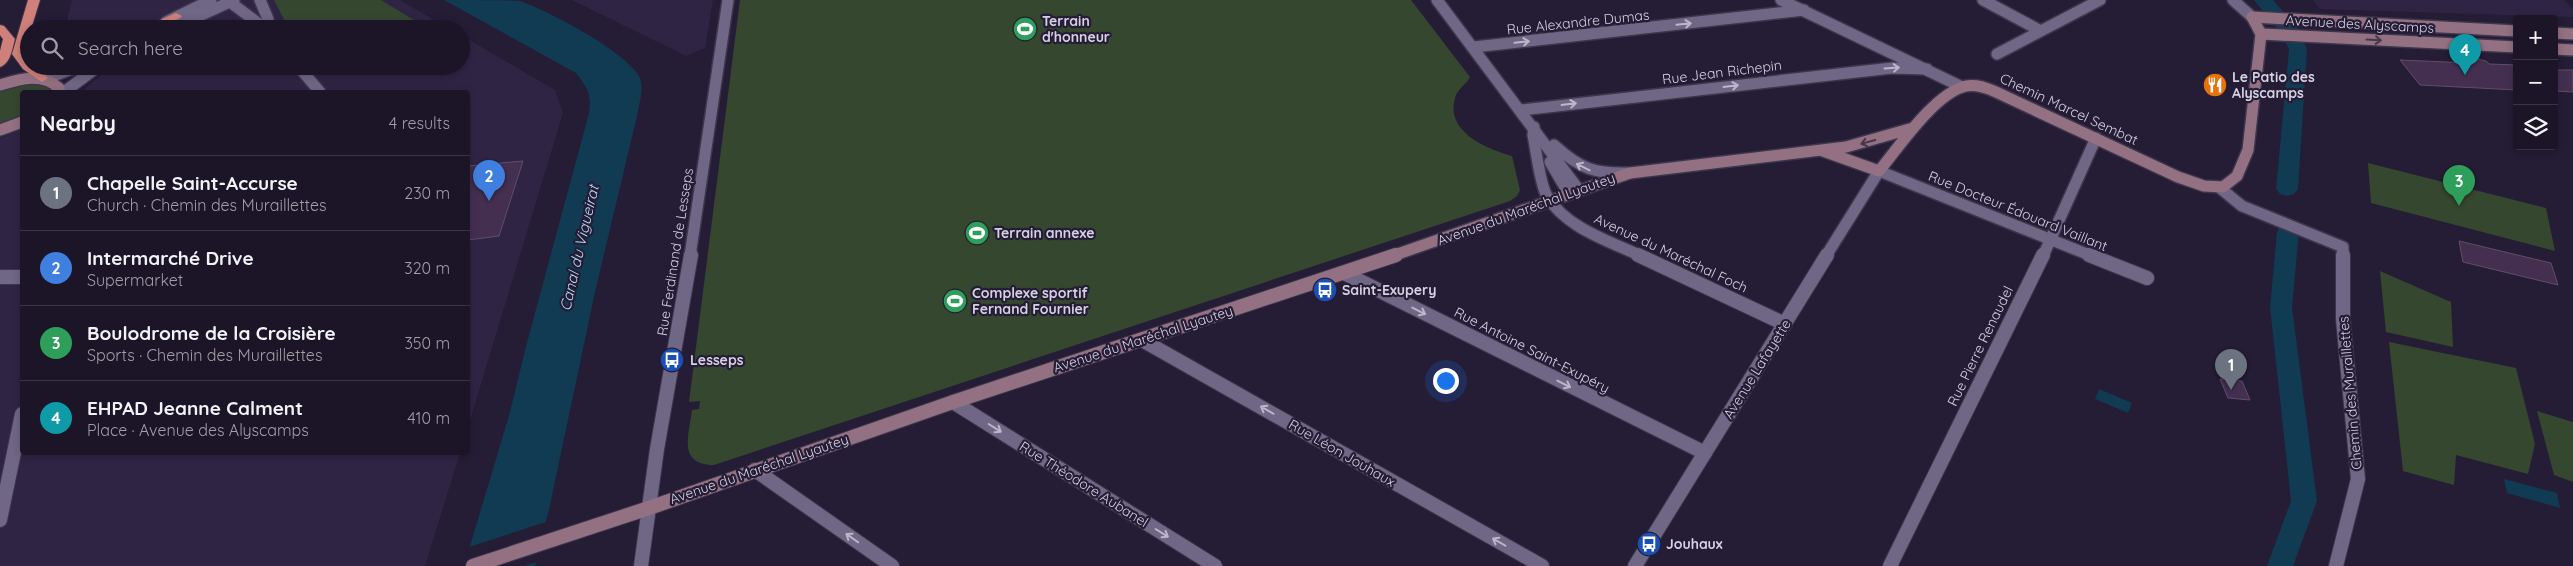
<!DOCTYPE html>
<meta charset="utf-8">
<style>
:root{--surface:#1c1528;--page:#292234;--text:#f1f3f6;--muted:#a09fa8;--line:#3a3445;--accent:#84bcfb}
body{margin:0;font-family:Quicksand,sans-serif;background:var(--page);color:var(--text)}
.controls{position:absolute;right:15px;top:15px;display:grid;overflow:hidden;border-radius:5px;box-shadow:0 2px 8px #0003}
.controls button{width:45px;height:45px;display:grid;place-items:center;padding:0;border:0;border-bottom:1px solid var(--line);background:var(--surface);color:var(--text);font:25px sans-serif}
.you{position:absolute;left:1445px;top:380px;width:18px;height:18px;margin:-12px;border:4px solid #fff;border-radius:50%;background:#1a73e8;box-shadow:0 0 0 8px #1a73e833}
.badge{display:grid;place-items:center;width:32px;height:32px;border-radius:50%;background:var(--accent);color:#fff;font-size:16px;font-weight:700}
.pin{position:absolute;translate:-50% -41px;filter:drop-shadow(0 1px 2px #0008)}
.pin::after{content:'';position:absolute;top:26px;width:18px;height:15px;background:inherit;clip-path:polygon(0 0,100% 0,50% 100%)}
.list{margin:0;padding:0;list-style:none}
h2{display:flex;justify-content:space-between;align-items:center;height:65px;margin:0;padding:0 20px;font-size:21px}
h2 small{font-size:16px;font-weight:400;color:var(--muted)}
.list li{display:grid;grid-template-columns:32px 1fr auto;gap:15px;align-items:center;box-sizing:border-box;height:75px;padding:0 20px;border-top:1px solid var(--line)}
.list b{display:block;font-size:19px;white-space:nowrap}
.list p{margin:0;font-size:16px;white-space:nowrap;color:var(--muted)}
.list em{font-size:16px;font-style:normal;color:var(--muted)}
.icon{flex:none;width:28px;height:28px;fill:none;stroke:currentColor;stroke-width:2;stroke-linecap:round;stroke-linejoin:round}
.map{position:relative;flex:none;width:2573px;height:566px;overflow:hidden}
.search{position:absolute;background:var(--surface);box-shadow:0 2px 8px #0003;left:20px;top:20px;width:450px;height:55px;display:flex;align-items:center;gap:12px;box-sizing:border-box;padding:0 18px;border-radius:28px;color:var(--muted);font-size:19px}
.panel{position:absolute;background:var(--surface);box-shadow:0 2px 8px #0003;left:20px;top:90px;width:450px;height:365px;border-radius:5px}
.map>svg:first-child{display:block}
.built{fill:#2f2444}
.green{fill:#364730}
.water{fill:#113a53}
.pier{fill:#251c36}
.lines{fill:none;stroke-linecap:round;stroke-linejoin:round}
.canal{fill:#113a53;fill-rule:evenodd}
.building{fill:#442f51;stroke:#5f4e6a}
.minor-far1-casing{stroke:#3e364c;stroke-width:14}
.minor-casing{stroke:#3e364c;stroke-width:16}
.tertiary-casing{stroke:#3e364c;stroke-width:14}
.secondary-far1-casing{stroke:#3e364c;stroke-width:14}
.secondary-casing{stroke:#3e364c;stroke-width:16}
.trunk-casing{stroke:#3e364c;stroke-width:2}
.minor-far1{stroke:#706786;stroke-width:11}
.minor{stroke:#706786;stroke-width:14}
.tertiary{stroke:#706786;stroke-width:11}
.secondary-far1{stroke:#947182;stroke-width:11}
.secondary{stroke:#947182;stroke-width:14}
.trunk{fill:#cf807a;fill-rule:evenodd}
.oneway{stroke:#bcb6cb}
.oneway2{stroke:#46364d}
.labels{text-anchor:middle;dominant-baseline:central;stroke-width:4.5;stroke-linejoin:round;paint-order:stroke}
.poi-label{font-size:14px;font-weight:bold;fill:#d5d0e2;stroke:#251c36;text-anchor:start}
.street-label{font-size:14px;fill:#d5d0e2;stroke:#251c36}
.water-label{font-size:15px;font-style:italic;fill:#b5dcf7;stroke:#251c36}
</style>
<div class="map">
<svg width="2573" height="566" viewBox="0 0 2573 566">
<rect width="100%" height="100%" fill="#251c36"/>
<g class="built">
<polygon points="72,0 400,0 450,29 73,29 66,24"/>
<polygon points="572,0 713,0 705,48 686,56"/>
<polygon points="2313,0 2564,0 2573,10 2573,17 2320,9"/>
<polygon points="461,35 555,90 563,113 468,427 468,92 81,92 111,66 461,66"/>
<polygon points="22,129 22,452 460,453 425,566 0,566 0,138"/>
</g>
<g class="green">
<polygon points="274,0 381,0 414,20 399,29 289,29"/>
<path d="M740,0H1411L1470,77C1467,84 1457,89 1455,98C1445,132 1487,149 1512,156L1520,190L1517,196L1510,201L714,465C677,464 689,436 692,410L699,409L700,401L689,402Z"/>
<polygon points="32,81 50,86 52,92 22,92 22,118 0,124 0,89"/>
<polygon points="2368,163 2546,208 2555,251 2371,203"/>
<polygon points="2380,271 2451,302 2453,347 2386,332"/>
<polygon points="2389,342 2516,368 2535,444 2528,474 2456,455 2454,485 2403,471"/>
<polygon points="2537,411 2573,422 2573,482 2554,475"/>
</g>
<g class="water">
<path d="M444,0C460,0 508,0 520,1C547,10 629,53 640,78C644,90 639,104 637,116L595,292L550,505L535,566H464L510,412L525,350L589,113C592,95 587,87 576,73Z"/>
<polygon points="2099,389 2132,403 2128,413 2095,399"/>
<polygon points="2504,479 2557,493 2560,508 2507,493"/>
</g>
<polygon class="pier" points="549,521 539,561 524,566 461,566 466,548"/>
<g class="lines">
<g class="canal">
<polygon points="2254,0 2273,0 2297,27 2307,49 2298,189 2294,194 2287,196 2280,194 2276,189 2289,49 2281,33"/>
<polygon points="2288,224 2296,227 2299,232 2292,307 2317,501 2293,566 2267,566 2291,501 2270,307 2277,232 2280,227"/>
</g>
</g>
<g class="building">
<polygon points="2473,58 2486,61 2489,64 2517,65 2517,90 2420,85 2400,60 2470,63"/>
<polygon points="2554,70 2573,70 2573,92 2554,91"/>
<polygon points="523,161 499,236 468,240 468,166"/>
<polygon points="2459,241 2551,263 2558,285 2463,262"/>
<polygon points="2220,379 2242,381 2250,400 2228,398"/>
</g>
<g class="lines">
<g class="minor-far1-casing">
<g id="minor-far1">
<polyline points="260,0 268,19 269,29"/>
<polyline points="1437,0 1579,190"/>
<polyline points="1781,0 1962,87"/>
<polyline points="1983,0 2039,30"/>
<polyline points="2233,0 2252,17"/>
<polyline points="230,2 266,29"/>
<polyline points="1474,47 1804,10"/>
<polyline points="1997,54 2100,0"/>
<polyline points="298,66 320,92"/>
<polyline points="1521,110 1892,68 1927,69"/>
<path d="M1534,127L1533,135C1536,149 1540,185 1547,196C1566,228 1609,241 1641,256"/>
<path d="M1554,145C1580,169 1595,174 1630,173"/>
<polyline points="1550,162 1569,194"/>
<polyline points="2220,188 2242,206 2343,247 2343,256"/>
<polyline points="690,256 728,0"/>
<polyline points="1826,256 1879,171 2092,256"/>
<polyline points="2043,256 2096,138"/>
</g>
</g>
<g class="minor-casing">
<g id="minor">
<polyline points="1638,255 1785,324"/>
<polyline points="2089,255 2147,278"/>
<polyline points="1344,273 1705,453"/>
<polyline points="0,277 22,277"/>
<polyline points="1142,340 1542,566"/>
<polyline points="953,402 1215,566"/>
<polyline points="755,470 892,566"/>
<polyline points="0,520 22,414"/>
<polyline points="641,566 657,449 691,255"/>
<polyline points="1635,566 1827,255"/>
<polyline points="1890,566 2043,255"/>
<polyline points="2336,566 2358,479 2343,319 2343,255"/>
</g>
</g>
<g class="tertiary-casing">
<g id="tertiary">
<polyline points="166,22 211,0"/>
<polyline points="171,29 234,0"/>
<polyline points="45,79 80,66"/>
<polyline points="64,92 99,66"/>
</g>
</g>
<g class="secondary-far1-casing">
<g id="secondary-far1">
<polyline points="2252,17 2517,31"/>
<polyline points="2554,33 2573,34"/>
<polyline points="2261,34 2517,47"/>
<polyline points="2554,49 2573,50"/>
<path d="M0,85C20,79 42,72 59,88V92"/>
<polyline points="0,130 22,122"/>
<path d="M1823,151L1879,171C1899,147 1935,93 1966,86C1977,84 1987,88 1996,92L2178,177L2204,186L2223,187L2237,176L2248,150L2261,34L2252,17"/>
<polyline points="1392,256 1630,173 1846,147 1913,128"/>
</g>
</g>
<g class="secondary-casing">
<polyline id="secondary" points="473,566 649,508 953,402 1396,255"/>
</g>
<g class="trunk-casing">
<g id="trunk">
<polygon points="28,0 40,0 31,29 29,29 24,54 29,60 29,66 35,66 48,78 42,82 23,69 12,54"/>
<polygon points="176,13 182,16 180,18 156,29 140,29"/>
<path d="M0,25L4,26L15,39C12,49 11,63 0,67V51L3,39L0,35Z"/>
</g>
</g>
<use href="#minor-far1" class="minor-far1"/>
<use href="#minor" class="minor"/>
<use href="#tertiary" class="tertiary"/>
<use href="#secondary-far1" class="secondary-far1"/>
<use href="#secondary" class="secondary"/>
<use href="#trunk" class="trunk"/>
</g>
<defs><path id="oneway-shaft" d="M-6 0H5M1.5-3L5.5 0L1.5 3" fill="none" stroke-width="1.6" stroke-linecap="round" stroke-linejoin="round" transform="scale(1.25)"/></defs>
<g class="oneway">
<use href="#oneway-shaft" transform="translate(1684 24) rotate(-6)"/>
<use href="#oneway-shaft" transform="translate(1522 42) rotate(-6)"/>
<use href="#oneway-shaft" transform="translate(1892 68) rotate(-4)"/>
<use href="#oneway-shaft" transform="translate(1731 86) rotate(-7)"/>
<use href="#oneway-shaft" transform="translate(1569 104) rotate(-7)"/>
<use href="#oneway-shaft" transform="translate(1583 167) rotate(-153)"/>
<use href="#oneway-shaft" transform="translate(1419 311) rotate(27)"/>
<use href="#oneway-shaft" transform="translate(1564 384) rotate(27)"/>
<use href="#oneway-shaft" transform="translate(1267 410) rotate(-150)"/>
<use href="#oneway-shaft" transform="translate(995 428) rotate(32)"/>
<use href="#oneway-shaft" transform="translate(1162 533) rotate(32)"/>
<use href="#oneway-shaft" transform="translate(852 538) rotate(-145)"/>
<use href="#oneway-shaft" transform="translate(1499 542) rotate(-150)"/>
</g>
<g class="oneway2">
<use href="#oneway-shaft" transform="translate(2374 40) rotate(3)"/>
<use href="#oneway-shaft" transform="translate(1868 142) rotate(165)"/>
</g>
<defs>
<g id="stadium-disc" transform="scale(1.25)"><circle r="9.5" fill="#2e9e5b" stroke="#251c36"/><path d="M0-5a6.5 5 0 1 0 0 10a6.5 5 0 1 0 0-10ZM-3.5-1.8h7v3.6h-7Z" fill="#fff"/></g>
<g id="restaurant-disc" transform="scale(1.25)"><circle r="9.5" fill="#e8710a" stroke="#251c36"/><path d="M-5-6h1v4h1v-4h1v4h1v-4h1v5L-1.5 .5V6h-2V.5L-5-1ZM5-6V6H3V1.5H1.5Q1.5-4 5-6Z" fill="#fff"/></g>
<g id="bus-disc" transform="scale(1.25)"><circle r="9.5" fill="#1a4fb4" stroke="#251c36"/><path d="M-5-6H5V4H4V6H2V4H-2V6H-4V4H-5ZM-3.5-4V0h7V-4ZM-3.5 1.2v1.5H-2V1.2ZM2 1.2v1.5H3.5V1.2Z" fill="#fff"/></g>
</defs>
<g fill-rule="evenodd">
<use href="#stadium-disc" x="1025" y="29"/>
<use href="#restaurant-disc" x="2215" y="85"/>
<use href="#stadium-disc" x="977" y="233"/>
<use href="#bus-disc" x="1325" y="290"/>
<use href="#stadium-disc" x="955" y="301"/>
<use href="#bus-disc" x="672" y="360"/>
<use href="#bus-disc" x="1649" y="544"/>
</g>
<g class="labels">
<g class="poi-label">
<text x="1042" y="21">Terrain<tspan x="1042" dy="16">d'honneur</tspan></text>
<text x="2232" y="77">Le Patio des<tspan x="2232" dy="16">Alyscamps</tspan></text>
<text x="994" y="233">Terrain annexe</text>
<text x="1342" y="290">Saint-Exupery</text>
<text x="972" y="293">Complexe sportif<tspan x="972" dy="16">Fernand Fournier</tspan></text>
<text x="690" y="360">Lesseps</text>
<text x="1666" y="544">Jouhaux</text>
</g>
<g class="street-label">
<text transform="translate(1578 22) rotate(-6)">Rue Alexandre Dumas</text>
<text transform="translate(2360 24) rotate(3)">Avenue des Alyscamps</text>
<text transform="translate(1722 72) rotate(-7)">Rue Jean Richepin</text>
<text transform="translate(2069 109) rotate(25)">Chemin Marcel Sembat</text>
<text transform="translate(1526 209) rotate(-20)">Avenue du Maréchal Lyautey</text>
<text transform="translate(2018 211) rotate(22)">Rue Docteur Édouard Vaillant</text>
<text transform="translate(675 252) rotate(-81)">Rue Ferdinand de Lesseps</text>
<text transform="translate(1671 253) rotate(25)">Avenue du Maréchal Foch</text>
<text transform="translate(1143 339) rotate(-18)">Avenue du Maréchal Lyautey</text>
<text transform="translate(1980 346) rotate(-64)">Rue Pierre Renaudel</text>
<text transform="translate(1532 350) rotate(27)">Rue Antoine Saint-Exupéry</text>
<text transform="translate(1757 369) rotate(-58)">Avenue Lafayette</text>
<text transform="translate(2350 393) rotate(-95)">Chemin des Muraillettes</text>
<text transform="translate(1342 453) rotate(30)">Rue Léon Jouhaux</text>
<text transform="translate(759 469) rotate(-19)">Avenue du Maréchal Lyautey</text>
<text transform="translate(1084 484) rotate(32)">Rue Théodore Aubanel</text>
</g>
<g class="water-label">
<text transform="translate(579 248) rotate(-77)">Canal du Vigueirat</text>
</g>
</g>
</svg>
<div class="controls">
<button>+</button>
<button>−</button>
<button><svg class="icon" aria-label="layers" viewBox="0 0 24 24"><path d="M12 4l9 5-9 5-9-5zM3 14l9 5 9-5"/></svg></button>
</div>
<div class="you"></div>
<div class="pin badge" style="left:2231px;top:390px;background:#6b7280">1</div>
<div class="pin badge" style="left:489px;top:201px;background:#3f7fe0">2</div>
<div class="pin badge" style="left:2459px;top:206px;background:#2e9e5b">3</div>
<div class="pin badge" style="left:2465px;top:75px;background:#0f9aa8">4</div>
<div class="search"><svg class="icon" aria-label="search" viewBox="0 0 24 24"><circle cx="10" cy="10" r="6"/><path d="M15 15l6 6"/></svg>Search here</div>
<section class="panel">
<h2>Nearby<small>4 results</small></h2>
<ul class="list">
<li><span class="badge" style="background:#6b7280">1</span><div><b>Chapelle Saint-Accurse</b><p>Church · Chemin des Muraillettes</p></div><em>230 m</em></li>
<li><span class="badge" style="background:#3f7fe0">2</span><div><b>Intermarché Drive</b><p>Supermarket</p></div><em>320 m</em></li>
<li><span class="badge" style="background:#2e9e5b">3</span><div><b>Boulodrome de la Croisière</b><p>Sports · Chemin des Muraillettes</p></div><em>350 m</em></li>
<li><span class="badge" style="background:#0f9aa8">4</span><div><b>EHPAD Jeanne Calment</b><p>Place · Avenue des Alyscamps</p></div><em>410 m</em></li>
</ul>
</section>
</div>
